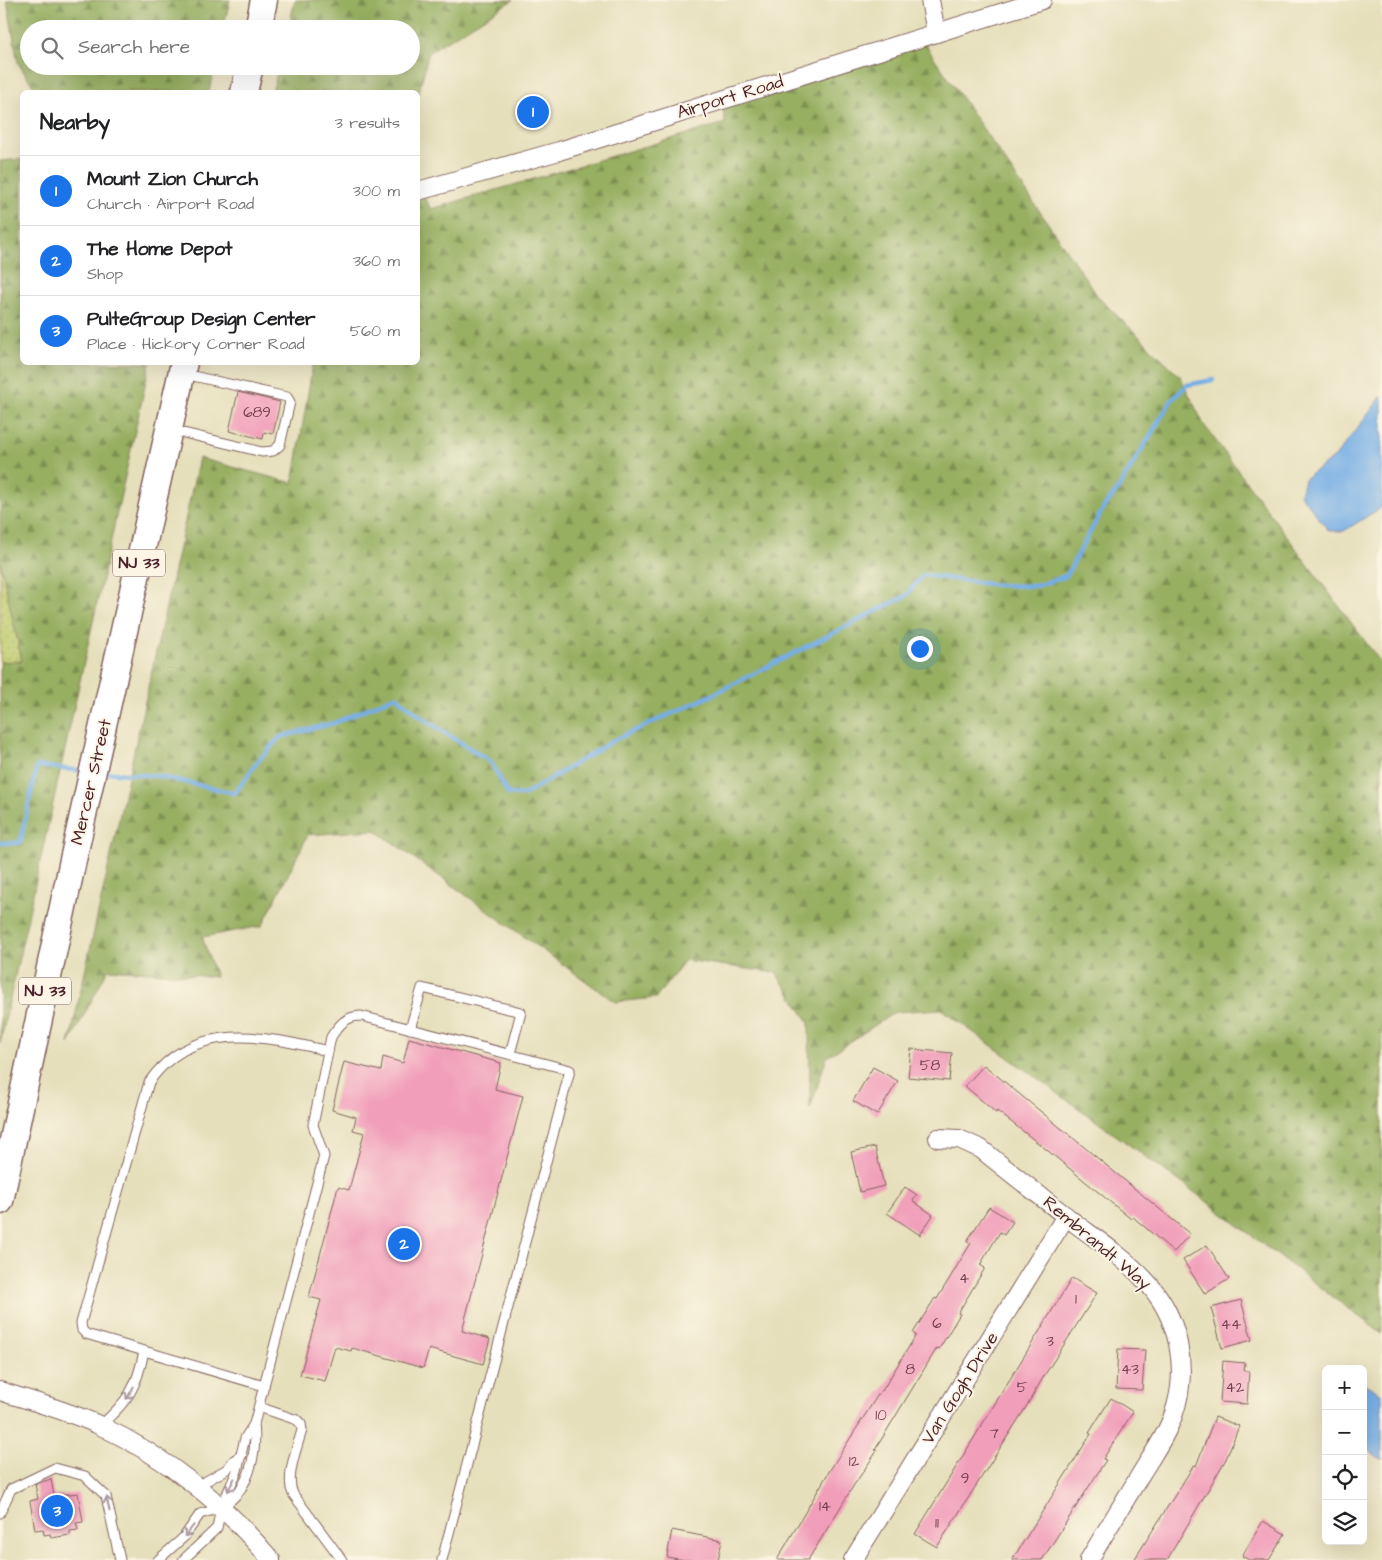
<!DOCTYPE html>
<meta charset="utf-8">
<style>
:root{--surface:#fff;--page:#f2f2f2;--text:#202124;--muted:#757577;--line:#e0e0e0;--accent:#1a73e8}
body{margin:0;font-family:"Architects Daughter",sans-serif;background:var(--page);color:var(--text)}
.controls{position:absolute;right:15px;bottom:15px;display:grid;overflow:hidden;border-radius:8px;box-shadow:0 5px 20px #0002}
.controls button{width:45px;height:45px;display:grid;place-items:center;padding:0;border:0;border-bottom:1px solid var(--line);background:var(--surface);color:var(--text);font:25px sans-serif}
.you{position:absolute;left:919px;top:648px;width:18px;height:18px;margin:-12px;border:4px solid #fff;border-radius:50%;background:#1a73e8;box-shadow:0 0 0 8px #1a73e833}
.badge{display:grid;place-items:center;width:32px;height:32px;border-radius:50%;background:var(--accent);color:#fff;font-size:16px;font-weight:700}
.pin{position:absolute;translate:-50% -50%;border:2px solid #fff;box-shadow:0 1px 5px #0006}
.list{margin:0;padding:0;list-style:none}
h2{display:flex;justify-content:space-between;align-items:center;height:65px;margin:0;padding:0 20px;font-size:21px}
h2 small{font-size:16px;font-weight:400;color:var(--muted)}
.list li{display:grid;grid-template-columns:32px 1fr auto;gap:15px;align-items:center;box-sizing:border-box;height:70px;padding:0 20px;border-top:1px solid var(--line)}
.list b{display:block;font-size:19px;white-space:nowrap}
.list p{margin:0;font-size:16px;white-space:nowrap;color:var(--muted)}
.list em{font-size:16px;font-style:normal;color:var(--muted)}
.icon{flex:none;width:28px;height:28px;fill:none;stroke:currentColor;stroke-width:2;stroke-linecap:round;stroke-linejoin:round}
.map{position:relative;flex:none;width:1382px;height:1560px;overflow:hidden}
.search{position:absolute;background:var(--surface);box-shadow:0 5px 20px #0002;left:20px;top:20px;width:400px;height:55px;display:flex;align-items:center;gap:12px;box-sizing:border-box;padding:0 18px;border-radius:28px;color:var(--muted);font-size:19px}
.panel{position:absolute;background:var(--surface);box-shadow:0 5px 20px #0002;left:20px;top:90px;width:400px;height:275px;border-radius:8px}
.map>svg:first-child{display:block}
.grass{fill:url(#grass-dots);stroke:#84754c}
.forest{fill:url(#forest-firs);stroke:#706746}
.water{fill:#76aee5;stroke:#606688}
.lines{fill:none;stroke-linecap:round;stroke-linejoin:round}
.stream{stroke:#76aee5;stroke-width:4.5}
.building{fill:#f19eba}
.lane-casing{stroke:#81625d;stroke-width:11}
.street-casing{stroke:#81625d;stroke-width:20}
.primary-casing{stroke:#81625d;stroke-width:29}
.lane{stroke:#fff;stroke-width:9}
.street{stroke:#fff;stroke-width:18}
.primary{stroke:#fff;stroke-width:26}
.oneway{stroke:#ae9aa0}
.labels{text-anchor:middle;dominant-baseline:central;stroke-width:4;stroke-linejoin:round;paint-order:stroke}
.number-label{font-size:15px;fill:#743f4f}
.shield{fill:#fcf5e5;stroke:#7f5f63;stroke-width:1}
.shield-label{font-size:16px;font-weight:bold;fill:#4a1f2b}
.street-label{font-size:18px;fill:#4a1f2b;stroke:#fcf5e5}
</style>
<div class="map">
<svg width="1382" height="1560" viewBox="0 0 1382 1560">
<defs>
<pattern id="grass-dots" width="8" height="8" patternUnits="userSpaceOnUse" patternTransform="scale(1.25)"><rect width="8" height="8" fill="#becb6d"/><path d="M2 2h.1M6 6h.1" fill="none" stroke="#a5ae5f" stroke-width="1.8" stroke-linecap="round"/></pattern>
<pattern id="forest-firs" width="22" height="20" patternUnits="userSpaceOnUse" patternTransform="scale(1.25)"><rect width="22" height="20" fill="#96af60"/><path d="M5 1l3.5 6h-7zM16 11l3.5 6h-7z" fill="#7c8e4f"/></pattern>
</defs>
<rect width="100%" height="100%" fill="#fcf5e5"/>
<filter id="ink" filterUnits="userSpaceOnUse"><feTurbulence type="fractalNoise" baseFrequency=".02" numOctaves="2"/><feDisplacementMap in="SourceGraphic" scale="10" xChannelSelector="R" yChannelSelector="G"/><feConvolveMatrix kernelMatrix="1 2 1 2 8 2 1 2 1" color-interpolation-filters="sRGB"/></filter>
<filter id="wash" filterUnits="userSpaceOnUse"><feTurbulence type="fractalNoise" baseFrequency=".0096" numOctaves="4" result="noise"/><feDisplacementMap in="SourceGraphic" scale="20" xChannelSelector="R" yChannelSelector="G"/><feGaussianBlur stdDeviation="1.12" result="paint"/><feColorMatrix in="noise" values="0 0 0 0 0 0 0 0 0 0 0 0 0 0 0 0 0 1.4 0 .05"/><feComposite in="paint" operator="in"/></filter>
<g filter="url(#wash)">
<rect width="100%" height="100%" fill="#e6dfbb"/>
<polygon class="grass" points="0,561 22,661 0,662"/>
<g class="forest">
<polygon points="7,0 230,0 223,29 29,29 29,66 215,66 209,92 37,92 18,63"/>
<polygon points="295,0 513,0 429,52 418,95 418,92 272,92 279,66 411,66 411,29 288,29"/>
<polygon points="918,34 1099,298 1180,376 1204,425 1382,664 1382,1334 1186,1186 941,1009 895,1012 827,1057 810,1109 809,1022 776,973 685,960 656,998 615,1002 375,830 308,835 262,926 202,937 216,977 108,969 69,1044 199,458 293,483 313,363 418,362 418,186 431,209 725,123 722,102"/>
<polygon points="22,159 22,362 150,363 0,1044 0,662 22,661 0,561 0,161"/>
</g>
<g class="water">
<polygon points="1382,396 1382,507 1344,531 1329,531 1300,494 1304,479 1335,457"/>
<polygon points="1363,1383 1382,1394 1382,1460 1363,1446"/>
</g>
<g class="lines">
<g class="stream">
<polyline points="102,772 157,776 235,793 258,761 280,737 334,723 396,696 422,718 491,762 508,794 524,795 614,740 710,696 906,596 923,575 997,585 1036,586 1066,576 1104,507 1118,489 1171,401 1187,385 1213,380"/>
<polyline points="0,843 20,843 37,766 84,771"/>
</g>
</g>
<g id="blocks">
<g class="building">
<polygon points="238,392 280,402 273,434 264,432 263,439 229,431"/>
<polygon points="409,1038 501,1063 495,1089 523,1096 462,1331 490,1339 483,1364 429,1349 423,1368 352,1348 351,1351 335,1347 325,1381 300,1375 321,1300 309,1297 338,1187 349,1190 364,1133 353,1130 356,1117 332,1110 344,1062 381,1071 383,1057 403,1063"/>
<polygon points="911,1049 952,1053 949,1081 908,1077"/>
<polygon points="984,1065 1190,1234 1174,1252 1133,1217 1131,1219 1047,1150 997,1111 996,1113 965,1086"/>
<polygon points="873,1067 898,1081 877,1115 853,1101"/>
<polygon points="875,1147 884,1186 860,1192 851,1152"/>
<polygon points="905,1187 917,1195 913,1201 933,1215 920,1235 887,1213"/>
<polygon points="989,1207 1013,1222 1004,1235 1000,1232 980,1265 985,1268 958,1313 960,1314 939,1349 937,1348 875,1450 877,1451 854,1485 808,1560 777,1560 830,1470 881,1390 882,1391 916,1335 913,1333 935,1298 937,1299 971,1243 967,1241"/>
<polygon points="1207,1245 1229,1279 1205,1294 1183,1260"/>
<polygon points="1072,1278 1097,1293 1044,1376 1023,1412 937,1547 915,1534"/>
<polygon points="1241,1300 1252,1340 1222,1348 1211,1308"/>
<polygon points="1118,1349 1145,1350 1142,1390 1116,1389"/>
<polygon points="1223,1361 1245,1363 1244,1371 1249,1371 1247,1404 1220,1402"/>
<polygon points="1111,1398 1133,1412 1103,1459 1106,1460 1042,1560 1012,1560 1091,1434 1089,1433"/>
<polygon points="1215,1417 1239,1426 1226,1459 1167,1560 1134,1560 1194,1465 1196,1466"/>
<polygon points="51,1479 54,1496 78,1493 83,1522 76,1523 78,1530 70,1531 70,1535 51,1538 50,1534 44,1535 43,1529 35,1530 30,1501 38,1499 35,1484"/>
<polygon points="1263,1521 1285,1534 1269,1560 1249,1560 1242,1556"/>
<polygon points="672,1530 722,1540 718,1560 684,1560 667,1557"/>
</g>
</g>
</g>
<g filter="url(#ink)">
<use href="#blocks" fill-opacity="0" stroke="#81625d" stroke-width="1"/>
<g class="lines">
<g class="lane-casing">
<g id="lane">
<polyline points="171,430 262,452 273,451 280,445 290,402 287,397 184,374"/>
<polyline points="410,1029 422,988 521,1012 510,1054"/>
<path d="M264,1386L86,1334L82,1330L81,1323L149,1082C193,1019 265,1036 328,1051"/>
<path d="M259,1407L297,1420L301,1424L302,1430C297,1448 285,1477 293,1494L342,1560"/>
<path d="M254,1424C257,1447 252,1477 236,1495C232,1500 226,1504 221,1508L237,1471L245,1438L254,1424L324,1156L313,1125L331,1037C339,1025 346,1016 361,1016L570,1070L442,1560"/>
<path d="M100,1426C128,1401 137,1388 144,1351"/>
<polyline points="196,1487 227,1469 234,1460 242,1455"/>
<polyline points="0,1513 11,1489 55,1468 85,1476 106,1496 120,1560"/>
<polyline points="158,1560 184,1537 200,1514 221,1508 217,1528 183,1560"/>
</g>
</g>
<g class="street-casing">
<g id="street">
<polyline points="930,0 936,33"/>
<polyline points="418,191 559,151 1042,0"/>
<path d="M938,1138L959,1139L981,1149C1012,1174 1044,1199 1076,1224C1099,1241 1124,1258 1144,1279C1179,1315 1190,1369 1173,1416C1166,1436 1153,1454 1142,1472C1124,1502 1106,1531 1089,1560"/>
<path d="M0,1391C34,1402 69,1411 101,1426C166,1457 225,1504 271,1560"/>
<polyline points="853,1560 1066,1216"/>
</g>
</g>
<g class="primary-casing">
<g id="primary">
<polyline points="258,29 264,0"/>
<polyline points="244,92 250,66"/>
<polyline points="0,1201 73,860 184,362"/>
</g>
</g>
<use href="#lane" class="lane"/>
<use href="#street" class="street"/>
<use href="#primary" class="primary"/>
</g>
<defs><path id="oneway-shaft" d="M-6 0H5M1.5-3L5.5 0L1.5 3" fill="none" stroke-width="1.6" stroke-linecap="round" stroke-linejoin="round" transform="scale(1.25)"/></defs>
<g class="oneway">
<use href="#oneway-shaft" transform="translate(130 1393) rotate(120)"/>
<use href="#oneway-shaft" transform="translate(231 1485) rotate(117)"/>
<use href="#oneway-shaft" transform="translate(108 1504) rotate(-103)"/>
<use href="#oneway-shaft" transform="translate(189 1531) rotate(129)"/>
</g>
</g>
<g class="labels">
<g class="number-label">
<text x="257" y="412">689</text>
<text x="930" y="1065">58</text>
<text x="964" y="1278">4</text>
<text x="1076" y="1299">1</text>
<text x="937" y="1323">6</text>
<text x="1231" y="1324">44</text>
<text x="1050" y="1341">3</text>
<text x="910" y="1369">8</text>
<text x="1130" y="1369">43</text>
<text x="1022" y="1387">5</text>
<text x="1235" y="1387">42</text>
<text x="881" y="1415">10</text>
<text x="994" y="1433">7</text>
<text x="854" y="1461">12</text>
<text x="965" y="1478">9</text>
<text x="825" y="1506">14</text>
<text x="937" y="1523">11</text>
</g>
<g class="shield">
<rect x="113" y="549.5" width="52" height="27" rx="4"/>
<rect x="19" y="977.5" width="52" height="27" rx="4"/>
</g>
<g class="shield-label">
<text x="139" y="563">NJ 33</text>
<text x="45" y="991">NJ 33</text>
</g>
<g class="street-label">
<text transform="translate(730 97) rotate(-17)">Airport Road</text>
<text transform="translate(91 782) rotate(-77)">Mercer Street</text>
<text transform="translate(1097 1243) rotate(40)">Rembrandt Way</text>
<text transform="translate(960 1388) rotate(-58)">Van Gogh Drive</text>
</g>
</g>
</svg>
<div class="controls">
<button>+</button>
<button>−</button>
<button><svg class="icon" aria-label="locate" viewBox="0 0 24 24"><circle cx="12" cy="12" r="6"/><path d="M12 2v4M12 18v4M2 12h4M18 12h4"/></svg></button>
<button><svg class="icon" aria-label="layers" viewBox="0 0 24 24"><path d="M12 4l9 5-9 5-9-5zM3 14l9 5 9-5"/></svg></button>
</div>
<div class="you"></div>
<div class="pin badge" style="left:533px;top:112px">1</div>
<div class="pin badge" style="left:404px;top:1244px">2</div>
<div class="pin badge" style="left:57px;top:1511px">3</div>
<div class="search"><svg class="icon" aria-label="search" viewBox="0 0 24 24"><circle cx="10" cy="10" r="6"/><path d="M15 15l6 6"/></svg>Search here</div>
<section class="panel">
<h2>Nearby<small>3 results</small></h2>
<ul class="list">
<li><span class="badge">1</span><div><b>Mount Zion Church</b><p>Church · Airport Road</p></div><em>300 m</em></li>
<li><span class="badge">2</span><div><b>The Home Depot</b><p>Shop</p></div><em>360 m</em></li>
<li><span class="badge">3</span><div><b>PulteGroup Design Center</b><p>Place · Hickory Corner Road</p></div><em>560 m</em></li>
</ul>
</section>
</div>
